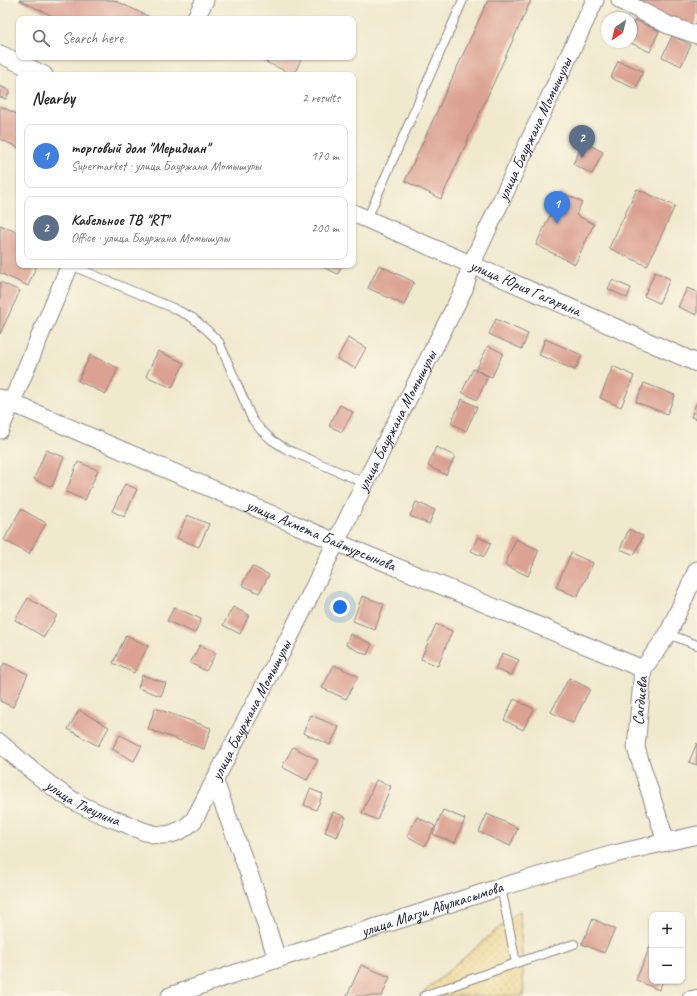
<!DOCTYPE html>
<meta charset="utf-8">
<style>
:root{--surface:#fff;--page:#f2f2f2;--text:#222;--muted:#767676;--line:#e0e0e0;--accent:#c8321e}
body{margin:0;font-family:Caveat,sans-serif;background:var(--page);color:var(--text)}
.controls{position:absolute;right:12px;bottom:12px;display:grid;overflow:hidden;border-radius:8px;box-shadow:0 1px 3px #0004}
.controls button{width:36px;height:36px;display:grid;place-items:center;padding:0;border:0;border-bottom:1px solid var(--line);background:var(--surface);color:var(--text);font:20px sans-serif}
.compass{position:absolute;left:601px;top:12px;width:36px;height:36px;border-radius:50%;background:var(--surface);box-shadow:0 1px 3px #0004;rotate:215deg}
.you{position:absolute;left:340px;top:607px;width:14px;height:14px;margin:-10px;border:3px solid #fff;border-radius:50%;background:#1a73e8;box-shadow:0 0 0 6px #1a73e833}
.badge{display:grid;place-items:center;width:26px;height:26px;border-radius:50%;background:var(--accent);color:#fff;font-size:13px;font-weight:700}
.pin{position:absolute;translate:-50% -33px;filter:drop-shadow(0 1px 2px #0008)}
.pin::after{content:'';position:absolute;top:21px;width:14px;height:12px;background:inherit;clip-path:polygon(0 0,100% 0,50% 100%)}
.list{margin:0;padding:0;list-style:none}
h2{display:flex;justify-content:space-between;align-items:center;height:52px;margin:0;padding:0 16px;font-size:17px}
h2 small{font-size:13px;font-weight:400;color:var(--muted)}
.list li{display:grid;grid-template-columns:26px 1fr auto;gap:12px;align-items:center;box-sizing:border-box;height:64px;margin:0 8px 8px;padding:0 8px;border:1px solid var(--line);border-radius:8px}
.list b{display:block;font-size:15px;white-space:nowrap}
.list p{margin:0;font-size:13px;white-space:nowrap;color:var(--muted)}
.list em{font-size:13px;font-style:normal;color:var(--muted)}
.icon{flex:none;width:22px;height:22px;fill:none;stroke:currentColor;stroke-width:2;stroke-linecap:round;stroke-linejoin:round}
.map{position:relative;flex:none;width:697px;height:996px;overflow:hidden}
.search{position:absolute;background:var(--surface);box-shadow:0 1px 3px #0004;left:16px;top:16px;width:340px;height:44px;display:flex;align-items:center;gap:10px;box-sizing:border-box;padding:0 14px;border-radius:8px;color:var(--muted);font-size:15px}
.panel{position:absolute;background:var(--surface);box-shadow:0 1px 3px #0004;left:16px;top:72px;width:340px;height:196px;border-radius:8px}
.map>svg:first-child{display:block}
.sand{fill:url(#sand-dots);stroke:#887e6c}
.building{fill:#dba192}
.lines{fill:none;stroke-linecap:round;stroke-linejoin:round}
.lane-casing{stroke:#898684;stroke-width:10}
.street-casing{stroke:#898684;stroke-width:19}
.lane{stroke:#fff;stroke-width:8}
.street{stroke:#fff;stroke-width:17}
.labels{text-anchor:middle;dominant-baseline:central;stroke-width:3;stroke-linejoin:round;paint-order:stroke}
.street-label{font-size:16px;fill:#22223b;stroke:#fcf5e5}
</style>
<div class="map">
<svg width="697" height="996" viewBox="0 0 697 996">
<defs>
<pattern id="sand-dots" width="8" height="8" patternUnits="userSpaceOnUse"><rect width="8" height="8" fill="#eeda9e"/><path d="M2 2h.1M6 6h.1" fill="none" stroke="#ccbb89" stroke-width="1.8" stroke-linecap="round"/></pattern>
</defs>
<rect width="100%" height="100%" fill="#fcf5e5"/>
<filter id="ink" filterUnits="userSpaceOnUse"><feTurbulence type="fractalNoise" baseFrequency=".025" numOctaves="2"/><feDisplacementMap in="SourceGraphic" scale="8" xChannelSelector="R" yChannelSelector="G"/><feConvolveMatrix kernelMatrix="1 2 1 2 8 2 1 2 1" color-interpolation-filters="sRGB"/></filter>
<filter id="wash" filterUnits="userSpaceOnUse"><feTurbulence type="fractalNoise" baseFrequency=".012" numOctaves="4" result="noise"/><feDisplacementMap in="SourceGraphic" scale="16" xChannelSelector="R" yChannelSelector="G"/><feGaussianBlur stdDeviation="0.9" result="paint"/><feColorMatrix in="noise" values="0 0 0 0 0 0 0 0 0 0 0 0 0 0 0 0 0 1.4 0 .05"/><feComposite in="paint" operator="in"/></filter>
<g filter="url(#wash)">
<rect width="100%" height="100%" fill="#f0e9ce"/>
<polygon class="sand" points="520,910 524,996 419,996"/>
<g id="blocks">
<g class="building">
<polygon points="19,0 114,0 154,19 59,19"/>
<polygon points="488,0 531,0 441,199 405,181"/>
<polygon points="628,0 697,0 697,20 692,29"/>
<polygon points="635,20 659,31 650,52 631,43 631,30"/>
<polygon points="672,36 691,45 681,66 662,57"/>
<polygon points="255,57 302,57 294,75"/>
<polygon points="618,61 643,71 636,89 611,78"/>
<polygon points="0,86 10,91 6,99 0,97"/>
<polygon points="0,106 19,115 19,148 0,139"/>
<polygon points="584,142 603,152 592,174 573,164"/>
<polygon points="637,189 675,206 647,266 609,248"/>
<polygon points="561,192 582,202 576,215 594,224 575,264 536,245"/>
<polygon points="0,225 19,233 19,265 37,265 28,286 0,273"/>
<polygon points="318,265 342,265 338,274"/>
<polygon points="379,265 414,282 404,305 368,288"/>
<polygon points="655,272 670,279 659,303 644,296"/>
<polygon points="612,280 631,288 627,298 608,289"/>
<polygon points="0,282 20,291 0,334"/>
<polygon points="687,288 697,292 697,315 678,307"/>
<polygon points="496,319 528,334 522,349 489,334"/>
<polygon points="348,338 366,348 355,368 337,359"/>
<polygon points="545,339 582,355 575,370 539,355"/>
<polygon points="488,346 503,353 492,377 476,370"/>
<polygon points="158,351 184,363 172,388 146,376"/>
<polygon points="90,355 118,368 106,394 78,381"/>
<polygon points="613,366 634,376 621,407 600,398"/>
<polygon points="473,369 488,376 477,400 462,392"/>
<polygon points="644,383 675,395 667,414 636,402"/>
<polygon points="462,399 477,407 466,431 451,423"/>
<polygon points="697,401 697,419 691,417"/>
<polygon points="340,405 353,412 342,432 329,426"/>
<polygon points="436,447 455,456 446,475 428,466"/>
<polygon points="46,450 64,457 52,487 34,479"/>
<polygon points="78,462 98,470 85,500 66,492"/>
<polygon points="125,484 137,489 124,517 112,511"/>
<polygon points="416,502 435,510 429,524 410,516"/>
<polygon points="21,509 46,523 29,554 4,540"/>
<polygon points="187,515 209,524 199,547 177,538"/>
<polygon points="629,529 643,536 634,555 620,549"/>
<polygon points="478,537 491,543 484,557 471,551"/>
<polygon points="516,539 539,550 528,576 505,565"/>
<polygon points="571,553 593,563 577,597 556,587"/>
<polygon points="252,566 269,575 259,593 242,585"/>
<polygon points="362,596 384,604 375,630 353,621"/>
<polygon points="28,598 57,615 44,637 15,620"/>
<polygon points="174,607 201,619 195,633 167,621"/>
<polygon points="233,607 249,615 240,634 223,625"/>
<polygon points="436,624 452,631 438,666 421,659"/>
<polygon points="350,634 372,644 367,655 346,645"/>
<polygon points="126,635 148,646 134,673 113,663"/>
<polygon points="200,645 216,653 206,671 190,663"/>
<polygon points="503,653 519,660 511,676 495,669"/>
<polygon points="4,663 28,674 13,707 0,701 0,673"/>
<polygon points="334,665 358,676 346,699 322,688"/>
<polygon points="142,675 166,683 161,696 138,688"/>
<polygon points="569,678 590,689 573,723 551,712"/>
<polygon points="514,699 534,709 523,730 504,720"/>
<polygon points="155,708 211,728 204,749 148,729"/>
<polygon points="79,710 109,727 98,746 68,729"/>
<polygon points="311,715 339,727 330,745 303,733"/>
<polygon points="120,735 142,746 134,761 112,749"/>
<polygon points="697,743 697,765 689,762"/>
<polygon points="293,747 318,760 307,780 282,767"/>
<polygon points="376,780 391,786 377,820 362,813"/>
<polygon points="310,789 323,794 316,810 304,805"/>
<polygon points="443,810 465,819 455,843 433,834"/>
<polygon points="333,812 346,817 337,837 325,832"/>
<polygon points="487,814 518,828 510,846 479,832"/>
<polygon points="417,817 435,826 425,846 407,836"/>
<polygon points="593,919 615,929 604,953 582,944"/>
<polygon points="652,942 652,981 663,981 659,990 636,980"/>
<polygon points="361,965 390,977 382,996 347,996"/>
</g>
</g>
</g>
<g filter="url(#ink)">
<use href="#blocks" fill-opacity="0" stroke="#898684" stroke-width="1"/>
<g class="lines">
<g class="lane-casing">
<g id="lane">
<polyline points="367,219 463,0"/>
<polyline points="70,265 173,308 193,318 208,331 219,342 252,419 260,429 272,440 286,449 365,483"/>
<polyline points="668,634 697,645"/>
<polyline points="516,963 574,944"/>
<polyline points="424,996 516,963 501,887"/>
<polyline points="687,996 697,994"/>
</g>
</g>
<g class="street-casing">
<g id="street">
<polyline points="620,0 668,25 697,35"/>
<polyline points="195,19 205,0"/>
<polyline points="0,54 44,75"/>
<path id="s1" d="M353,213L697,363"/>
<path id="s2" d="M0,398L336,542L643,669"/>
<polyline points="0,430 70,265"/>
<path id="s3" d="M0,743C23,763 47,785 74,801C90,810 107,817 124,823C136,828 148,835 162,835C174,835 185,829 194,820L292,632L365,483L464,289L471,265L595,0"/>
<polyline points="215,782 255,890 277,959"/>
<path id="s4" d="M666,842L636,748L643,669L668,634L697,570"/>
<path id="s5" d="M170,996L277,959L501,887L614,854L697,835"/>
</g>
</g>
<use href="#lane" class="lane"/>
<use href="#street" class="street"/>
</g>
</g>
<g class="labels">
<g class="street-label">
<text stroke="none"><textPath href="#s3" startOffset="996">улица Бауржана Момышулы</textPath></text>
<text stroke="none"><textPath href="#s1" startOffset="188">улица Юрия Гагарина</textPath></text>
<text stroke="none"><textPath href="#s3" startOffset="673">улица Бауржана Момышулы</textPath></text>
<text stroke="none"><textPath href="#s2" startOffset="349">улица Ахмета Байтурсынова</textPath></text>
<text stroke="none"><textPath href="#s4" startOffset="146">Сагдиева</textPath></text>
<text stroke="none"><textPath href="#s3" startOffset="349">улица Бауржана Момышулы</textPath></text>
<text stroke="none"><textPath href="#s3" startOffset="103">улица Тлеулина</textPath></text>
<text stroke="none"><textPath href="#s5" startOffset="276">улица Магзи Абулкасымова</textPath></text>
</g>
</g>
</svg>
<div class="controls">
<button>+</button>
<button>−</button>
</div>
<svg class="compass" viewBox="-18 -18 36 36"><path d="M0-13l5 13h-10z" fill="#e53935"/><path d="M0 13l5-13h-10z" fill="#767676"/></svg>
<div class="you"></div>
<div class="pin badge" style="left:557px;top:224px;background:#3f7fe0">1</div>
<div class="pin badge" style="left:582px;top:158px;background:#5c6f8a">2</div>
<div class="search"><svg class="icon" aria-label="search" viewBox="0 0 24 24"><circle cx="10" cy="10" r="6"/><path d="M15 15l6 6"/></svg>Search here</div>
<section class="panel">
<h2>Nearby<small>2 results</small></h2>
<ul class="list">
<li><span class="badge" style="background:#3f7fe0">1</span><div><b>торговый дом &quot;Меридиан&quot;</b><p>Supermarket · улица Бауржана Момышулы</p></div><em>170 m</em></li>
<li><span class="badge" style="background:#5c6f8a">2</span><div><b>Кабельное ТВ &quot;RT&quot;</b><p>Office · улица Бауржана Момышулы</p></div><em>200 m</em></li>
</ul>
</section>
</div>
